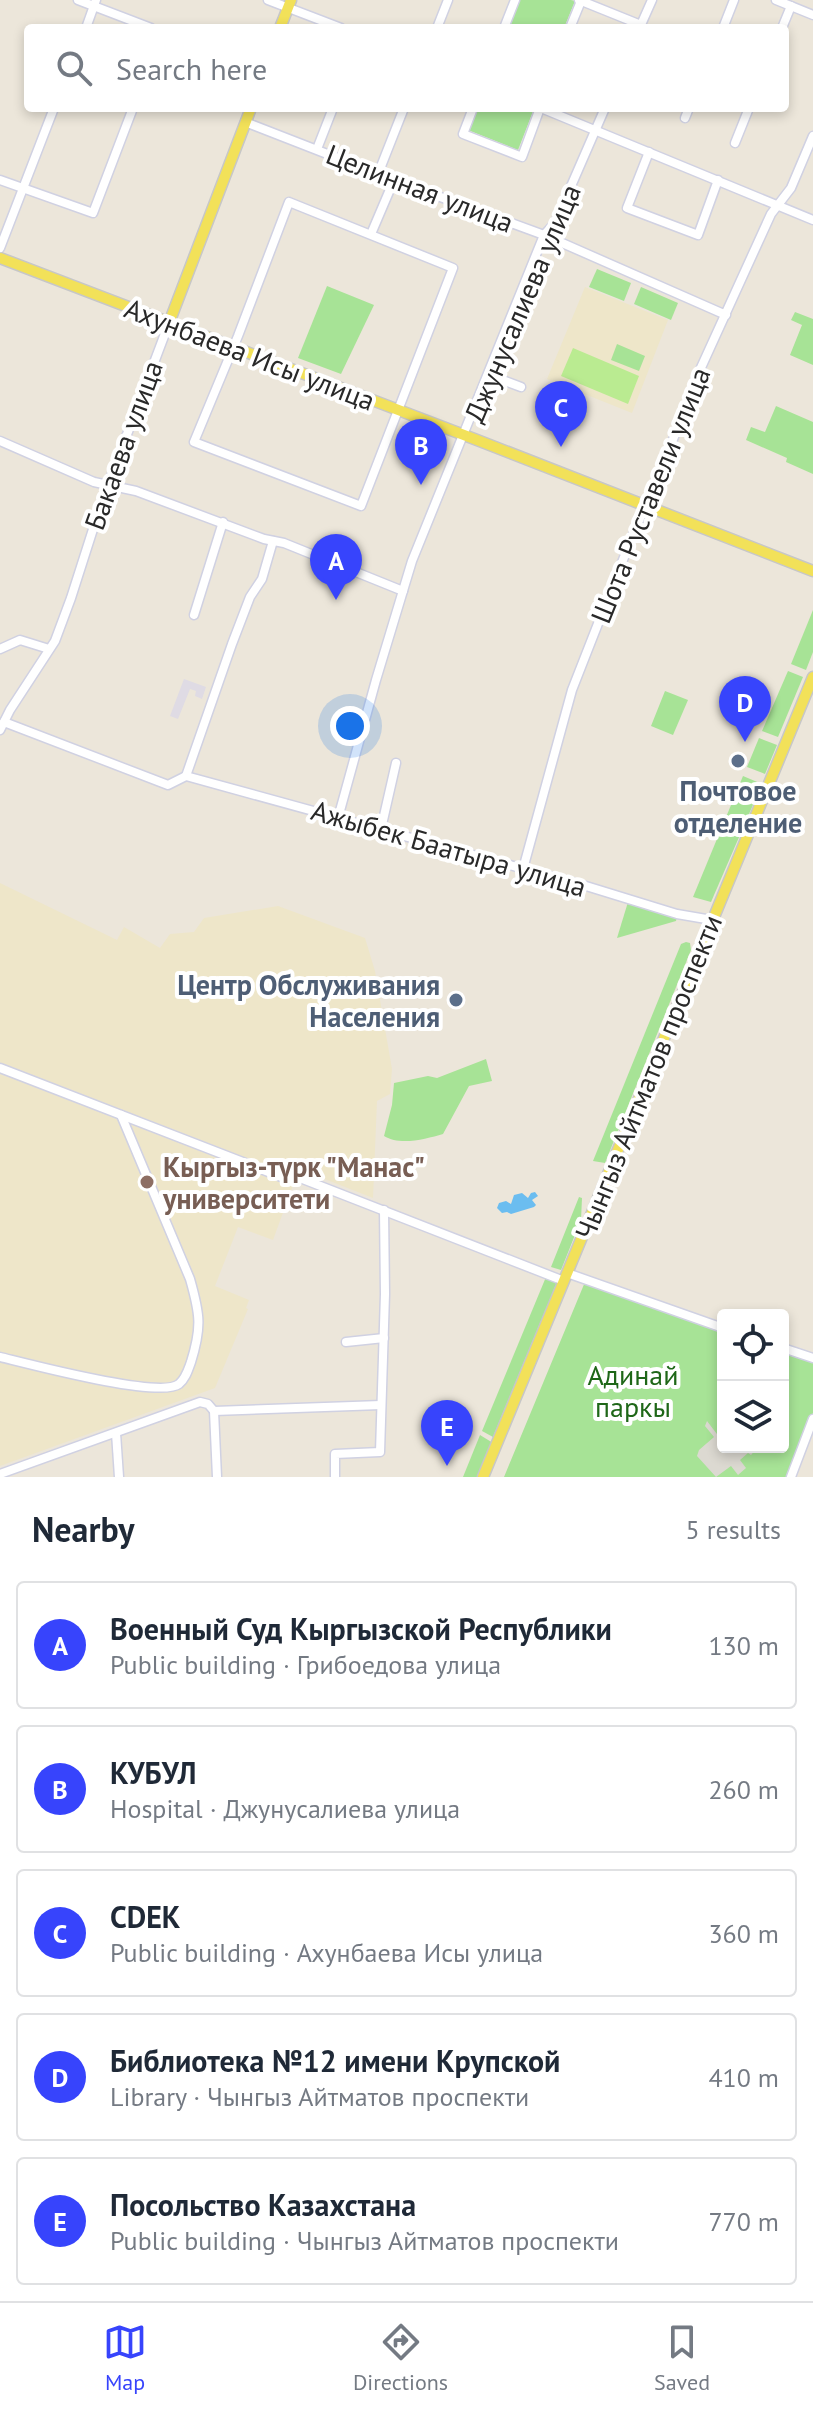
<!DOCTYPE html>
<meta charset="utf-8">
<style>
:root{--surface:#fff;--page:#f6f6f7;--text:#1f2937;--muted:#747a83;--line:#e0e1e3;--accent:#3744fc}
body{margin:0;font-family:"PT Sans",sans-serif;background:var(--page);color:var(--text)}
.controls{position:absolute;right:24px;bottom:24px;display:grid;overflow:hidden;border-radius:8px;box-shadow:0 4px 12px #0003}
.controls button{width:72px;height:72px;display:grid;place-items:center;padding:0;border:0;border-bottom:2px solid var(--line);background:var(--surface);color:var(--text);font:40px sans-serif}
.you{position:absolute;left:350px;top:726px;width:28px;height:28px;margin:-20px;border:6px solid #fff;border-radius:50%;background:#1a73e8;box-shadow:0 0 0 12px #1a73e833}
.badge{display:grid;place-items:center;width:52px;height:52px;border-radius:50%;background:var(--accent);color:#fff;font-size:26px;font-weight:700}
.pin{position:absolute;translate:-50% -66px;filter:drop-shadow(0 2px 4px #0008)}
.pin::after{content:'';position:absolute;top:42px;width:28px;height:24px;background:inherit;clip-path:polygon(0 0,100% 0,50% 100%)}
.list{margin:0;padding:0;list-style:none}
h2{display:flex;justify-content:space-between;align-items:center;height:104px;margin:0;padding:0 32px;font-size:34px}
h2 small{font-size:26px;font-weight:400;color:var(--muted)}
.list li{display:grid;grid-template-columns:52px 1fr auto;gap:24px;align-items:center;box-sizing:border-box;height:128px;margin:0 16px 16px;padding:0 16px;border:2px solid var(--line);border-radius:8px}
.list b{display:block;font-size:30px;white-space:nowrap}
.list p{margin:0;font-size:26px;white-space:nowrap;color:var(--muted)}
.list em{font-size:26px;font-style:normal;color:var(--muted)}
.icon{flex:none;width:44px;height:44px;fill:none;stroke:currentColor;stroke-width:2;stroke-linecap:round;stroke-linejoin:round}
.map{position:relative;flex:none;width:813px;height:1477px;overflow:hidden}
.search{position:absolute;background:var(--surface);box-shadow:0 4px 12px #0003;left:24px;right:24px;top:24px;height:88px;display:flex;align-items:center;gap:20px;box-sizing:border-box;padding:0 28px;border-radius:8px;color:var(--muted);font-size:30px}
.sheet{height:824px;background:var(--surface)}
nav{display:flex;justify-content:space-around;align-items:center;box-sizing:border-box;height:112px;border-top:2px solid var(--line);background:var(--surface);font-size:22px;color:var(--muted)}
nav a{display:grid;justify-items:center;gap:4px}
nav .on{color:var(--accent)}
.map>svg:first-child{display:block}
.industrial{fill:#dfdbe4}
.education{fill:#eee6c9}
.green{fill:#a7e396}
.pitch{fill:#baeb91}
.plaza{fill:#dcd9d1}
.water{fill:#6bbdf0}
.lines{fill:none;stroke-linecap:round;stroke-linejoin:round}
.minor-casing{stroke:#d0d1e2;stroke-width:11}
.major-casing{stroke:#c7c7c7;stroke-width:13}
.minor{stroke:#fff;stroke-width:8}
.major{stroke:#f2e159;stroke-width:10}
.service-dot{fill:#5c6f8a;stroke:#fff;stroke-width:3}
.education-dot{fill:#8d6e63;stroke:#fff;stroke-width:3}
.labels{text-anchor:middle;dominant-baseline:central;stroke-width:8;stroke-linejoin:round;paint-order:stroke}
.street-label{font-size:28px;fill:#292929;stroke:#fff}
.service-label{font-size:28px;font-weight:bold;fill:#4e5e75;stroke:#fff}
.education-label{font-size:28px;font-weight:bold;fill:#785e54;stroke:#fff;text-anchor:start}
.park-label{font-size:28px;fill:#1f6718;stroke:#fff}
</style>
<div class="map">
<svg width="813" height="1477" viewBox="0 0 813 1477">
<rect width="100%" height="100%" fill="#ece6da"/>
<polygon class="industrial" points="184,679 206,687 202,699 195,696 196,691 190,689 178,719 170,716"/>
<g class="education">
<polygon points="585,287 668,320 632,413 547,379"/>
<polygon points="0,883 117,940 124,927 160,948 170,934 194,932 204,918 278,906 365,938 375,971 392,1069 390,1094 377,1101 373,1198 299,1169 273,1240 238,1227 215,1286 249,1300 246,1308 248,1309 215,1388 0,1466"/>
</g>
<g class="green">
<polygon points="518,0 571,0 575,1 564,28 514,28 508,26"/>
<polygon points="476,108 534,109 518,150 468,130"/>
<polygon points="597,269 631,283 624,301 589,287"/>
<polygon points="327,286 374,305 341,374 298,358"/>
<polygon points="641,287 678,303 671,320 634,304"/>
<polygon points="795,312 813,319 813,365 790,355 802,325 791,320"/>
<polygon points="617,344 645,356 639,371 611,360"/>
<polygon points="776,406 813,422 813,474 786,462 787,458 746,440 751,427 765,432"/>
<polygon points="813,610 813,652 806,670 791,664"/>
<polygon points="788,671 803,677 778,737 762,731"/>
<polygon points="665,691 688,700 673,735 651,726"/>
<polygon points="759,738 777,745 765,774 747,767"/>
<polygon points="743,776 762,784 711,902 693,897"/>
<polygon points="628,902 677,917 676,921 617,938"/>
<polygon points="686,942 690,943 691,950 605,1163 593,1161 681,944"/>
<path d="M486,1059L492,1081L469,1086L443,1134C426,1139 400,1146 384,1136L392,1105L394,1083L428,1076L437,1078Z"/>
<polygon points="579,1197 582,1198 581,1220 561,1270 551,1267"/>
<polygon points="546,1277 557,1282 493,1437 482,1431"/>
<polygon points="585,1282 723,1329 723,1447 783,1447 783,1350 813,1360 813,1413 788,1477 504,1477"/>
<polygon points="480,1435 493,1443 478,1477 463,1477"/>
</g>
<polygon class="pitch" points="573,348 639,376 628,404 561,376"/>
<polygon class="plaza" points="707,1421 723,1442 723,1447 727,1447 730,1450 735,1447 758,1447 751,1455 748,1453 740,1460 746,1468 738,1475 731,1466 716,1477 697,1456 699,1450 714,1437 705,1426"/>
<polygon class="water" points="535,1192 538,1196 532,1200 536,1205 534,1207 511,1214 507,1212 502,1213 497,1208 499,1203 506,1201 511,1204 514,1195 522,1193 528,1198 531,1193"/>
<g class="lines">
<g class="minor-casing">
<g id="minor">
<polyline points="78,0 151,28"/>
<polyline points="268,0 341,28"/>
<polyline points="579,0 641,25"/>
<polyline points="776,0 813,15"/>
<polyline points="640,27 652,0"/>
<polyline points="86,28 96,0"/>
<polyline points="437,28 448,0"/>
<polyline points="504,28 515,0"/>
<polyline points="570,28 581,1"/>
<polyline points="723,28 734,0"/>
<polyline points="782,28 791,6"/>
<polyline points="473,108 463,134 522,157 540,108"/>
<polyline points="541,108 813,220"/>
<polyline points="685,118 689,108"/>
<polyline points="245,122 394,180 544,235 726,315"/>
<polyline points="735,143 749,108"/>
<polyline points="317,149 333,108"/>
<polyline points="649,152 627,208 698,235 718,180"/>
<polyline points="378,174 404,108"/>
<polyline points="0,180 93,213 133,108"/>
<polygon points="289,202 453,268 361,506 194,442 238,336"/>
<polyline points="371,234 394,180"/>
<polyline points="0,248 54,108"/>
<polyline points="489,375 521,387"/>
<polyline points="0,441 94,482 136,491 264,539 284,543 403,591"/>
<polyline points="194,615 223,522"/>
<polyline points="0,649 20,640 49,649"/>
<polyline points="4,722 168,785 186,776"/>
<polyline points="0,730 10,710 55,641 71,598 103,498 169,323"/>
<polyline points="186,776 586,886 677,914 712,920"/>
<polyline points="186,776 232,644 250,597 262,579 273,541"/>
<polyline points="338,818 376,680 412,561 544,235 555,223 605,108"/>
<polyline points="381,829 396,763"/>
<polyline points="523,869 572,690 630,542 679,425 694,383 771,214 791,188 813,136"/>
<polyline points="0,1068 284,1178"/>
<polyline points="300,1178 564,1281"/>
<polyline points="567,1273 723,1328"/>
<polyline points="346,1342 384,1338"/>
<polyline points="783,1348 813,1358"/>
<path d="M0,1357C29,1364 160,1399 179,1384C186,1378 188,1370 191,1362C202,1327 200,1314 190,1279L121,1115"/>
<polyline points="214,1411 217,1477"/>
<polyline points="116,1433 119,1477"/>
<polyline points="0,1474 200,1402 208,1404 214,1411 381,1405"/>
<polyline points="335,1477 335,1454 380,1452 385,1294 384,1210"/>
<polyline points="791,1477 813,1419"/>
</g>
</g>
<g class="major-casing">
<g id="major">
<polyline points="280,28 291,0"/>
<polyline points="0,258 477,440 813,571"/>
<polyline points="169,323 251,108"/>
<polyline points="483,1477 813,677"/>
</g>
</g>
<use href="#minor" class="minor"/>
<use href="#major" class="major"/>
</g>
<g class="service-dot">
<circle cx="738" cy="761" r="8"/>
<circle cx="456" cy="1000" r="8"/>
</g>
<circle class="education-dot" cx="147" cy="1182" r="8"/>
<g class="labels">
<g class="street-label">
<text transform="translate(420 188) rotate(21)">Целинная улица</text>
<text transform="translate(522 303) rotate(-67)">Джунусалиева улица</text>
<text transform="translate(250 354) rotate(21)">Ахунбаева Исы улица</text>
<text transform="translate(123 445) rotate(-70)">Бакаева улица</text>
<text transform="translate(650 495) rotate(-68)">Шота Руставели улица</text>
<text transform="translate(449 848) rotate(16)">Ажыбек Баатыра улица</text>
<text transform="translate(648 1077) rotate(-68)">Чынгыз Айтматов проспекти</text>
</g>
<g class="service-label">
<text x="738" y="790">Почтовое<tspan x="738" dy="32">отделение</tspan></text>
<text x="440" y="984" text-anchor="end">Центр Обслуживания<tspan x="440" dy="32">Населения</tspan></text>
</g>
<g class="education-label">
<text x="163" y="1166">Кыргыз-түрк "Манас"<tspan x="163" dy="32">университети</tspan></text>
</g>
<g class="park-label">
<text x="633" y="1374">Адинай<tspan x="633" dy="32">паркы</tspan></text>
</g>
</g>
</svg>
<div class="controls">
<button><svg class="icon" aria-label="locate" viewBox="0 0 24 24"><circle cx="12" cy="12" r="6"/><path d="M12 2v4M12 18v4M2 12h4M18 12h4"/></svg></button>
<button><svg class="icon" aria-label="layers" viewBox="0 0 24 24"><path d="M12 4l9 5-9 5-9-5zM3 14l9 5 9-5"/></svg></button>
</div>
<div class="you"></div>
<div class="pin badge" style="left:336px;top:600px">A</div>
<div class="pin badge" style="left:421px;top:485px">B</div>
<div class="pin badge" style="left:561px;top:447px">C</div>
<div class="pin badge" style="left:745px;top:742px">D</div>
<div class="pin badge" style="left:447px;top:1466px">E</div>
<div class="search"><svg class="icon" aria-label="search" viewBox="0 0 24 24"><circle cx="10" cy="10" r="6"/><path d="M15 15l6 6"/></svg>Search here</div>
</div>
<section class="sheet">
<h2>Nearby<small>5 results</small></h2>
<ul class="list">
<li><span class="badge">A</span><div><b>Военный Суд Кыргызской Республики</b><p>Public building · Грибоедова улица</p></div><em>130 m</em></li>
<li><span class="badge">B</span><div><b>КУБУЛ</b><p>Hospital · Джунусалиева улица</p></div><em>260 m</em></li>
<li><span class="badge">C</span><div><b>CDEK</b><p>Public building · Ахунбаева Исы улица</p></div><em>360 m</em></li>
<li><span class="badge">D</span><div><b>Библиотека №12 имени Крупской</b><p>Library · Чынгыз Айтматов проспекти</p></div><em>410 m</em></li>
<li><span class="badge">E</span><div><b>Посольство Казахстана</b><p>Public building · Чынгыз Айтматов проспекти</p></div><em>770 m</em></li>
</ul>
</section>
<nav>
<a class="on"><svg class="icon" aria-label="map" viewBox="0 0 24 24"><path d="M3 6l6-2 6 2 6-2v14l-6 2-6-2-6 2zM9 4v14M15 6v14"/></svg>Map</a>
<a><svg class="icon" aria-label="directions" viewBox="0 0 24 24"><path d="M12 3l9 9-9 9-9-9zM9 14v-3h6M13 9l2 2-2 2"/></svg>Directions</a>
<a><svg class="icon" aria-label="saved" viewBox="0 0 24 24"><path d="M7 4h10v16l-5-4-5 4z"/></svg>Saved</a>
</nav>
